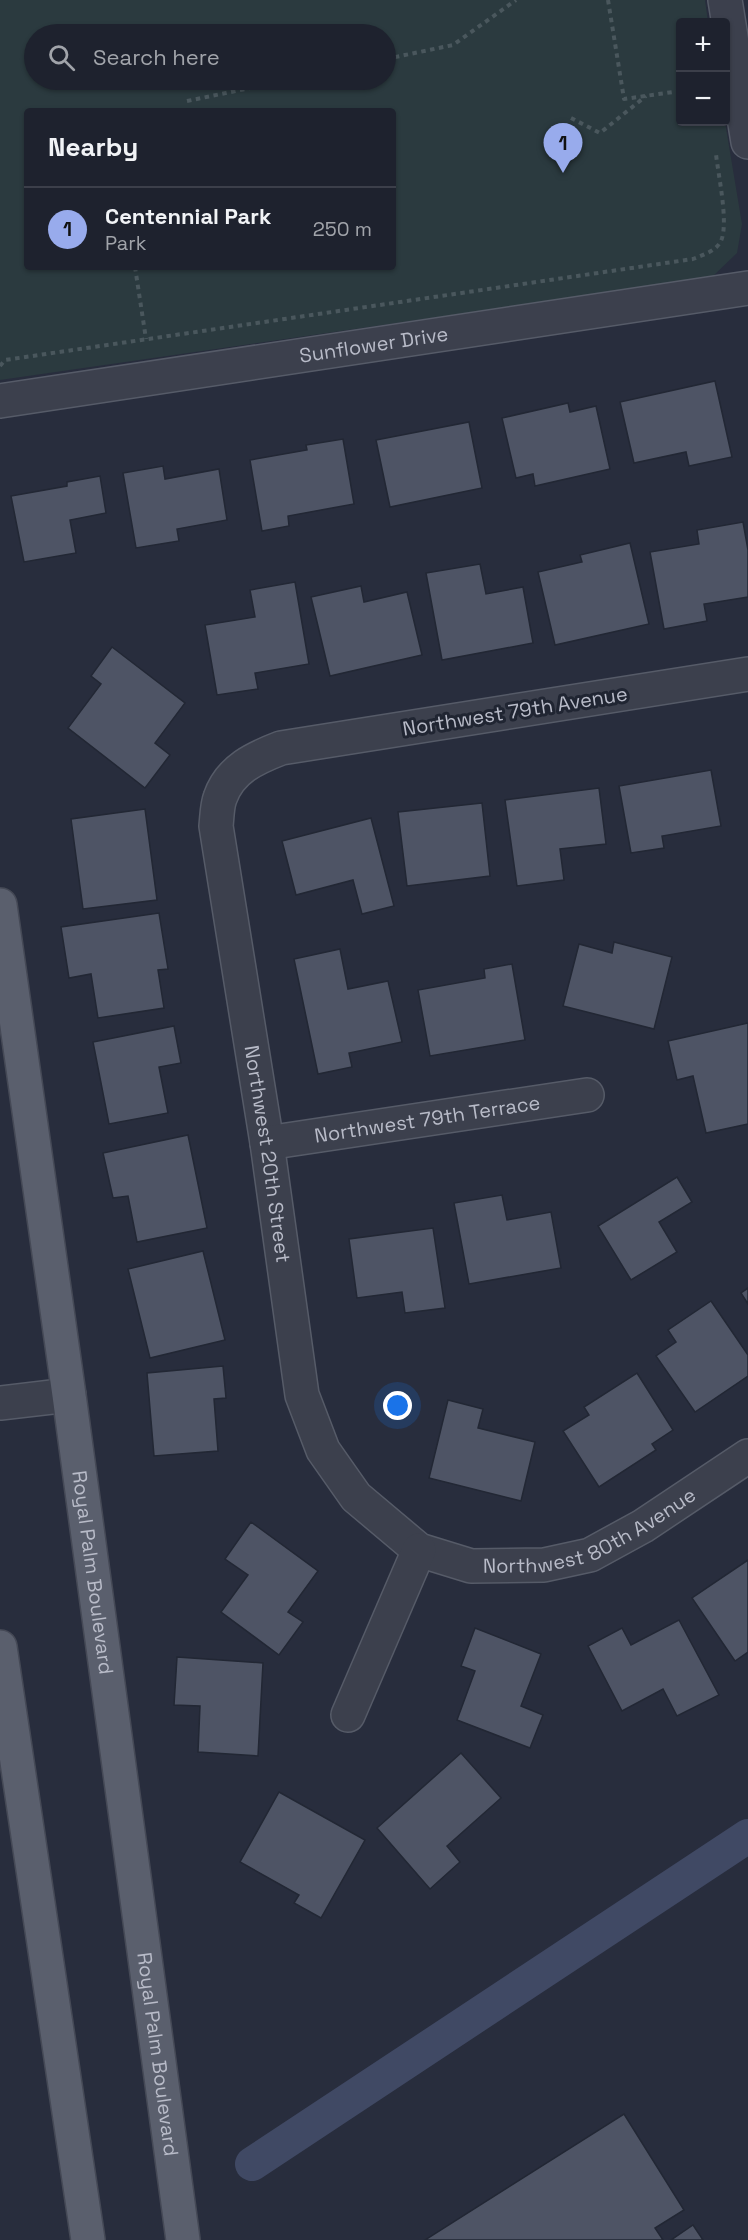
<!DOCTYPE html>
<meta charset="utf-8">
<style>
:root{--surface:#1e222e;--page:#2b2f3a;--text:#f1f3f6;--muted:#a1a4aa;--line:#3c3f4a;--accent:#98abec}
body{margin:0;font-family:"Space Grotesk",sans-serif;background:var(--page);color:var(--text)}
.controls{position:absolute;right:18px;top:18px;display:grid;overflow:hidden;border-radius:6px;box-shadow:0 2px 4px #0004}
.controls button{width:54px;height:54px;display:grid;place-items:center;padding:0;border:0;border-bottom:2px solid var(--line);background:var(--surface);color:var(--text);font:30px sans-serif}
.you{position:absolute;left:398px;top:1406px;width:21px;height:21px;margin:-15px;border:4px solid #fff;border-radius:50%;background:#1a73e8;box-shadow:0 0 0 9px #1a73e833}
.badge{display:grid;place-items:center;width:39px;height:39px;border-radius:50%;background:var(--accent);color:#111;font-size:20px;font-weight:700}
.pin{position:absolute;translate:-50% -50px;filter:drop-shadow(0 2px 3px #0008)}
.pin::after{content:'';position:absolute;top:32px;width:21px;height:18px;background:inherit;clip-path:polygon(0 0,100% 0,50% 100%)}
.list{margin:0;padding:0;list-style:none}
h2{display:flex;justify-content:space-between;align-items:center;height:78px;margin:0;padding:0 24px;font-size:26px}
h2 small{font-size:20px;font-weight:400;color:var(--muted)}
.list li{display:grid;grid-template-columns:39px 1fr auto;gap:18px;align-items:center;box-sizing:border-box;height:84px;padding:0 24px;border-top:2px solid var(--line)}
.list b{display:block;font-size:22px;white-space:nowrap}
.list p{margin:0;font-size:20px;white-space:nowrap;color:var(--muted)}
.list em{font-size:20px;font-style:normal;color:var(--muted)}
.icon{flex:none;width:33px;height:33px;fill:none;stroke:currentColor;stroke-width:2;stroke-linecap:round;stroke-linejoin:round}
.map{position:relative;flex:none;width:748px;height:2240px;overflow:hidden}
.search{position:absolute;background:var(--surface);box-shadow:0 2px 4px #0004;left:24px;top:24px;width:372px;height:66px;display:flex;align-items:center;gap:15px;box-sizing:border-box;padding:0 21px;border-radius:33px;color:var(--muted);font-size:22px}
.panel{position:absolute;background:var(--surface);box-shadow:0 2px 4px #0004;left:24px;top:108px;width:372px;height:162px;border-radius:6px}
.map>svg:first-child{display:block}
.green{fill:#2b3a3f;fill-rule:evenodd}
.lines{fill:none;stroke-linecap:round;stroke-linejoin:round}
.canal{stroke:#404964;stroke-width:34}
.building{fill:#4e5465;stroke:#222734;stroke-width:1.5}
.minor-casing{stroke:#565b68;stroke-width:36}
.major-casing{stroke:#454956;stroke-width:36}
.path{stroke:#4a575d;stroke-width:4;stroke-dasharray:4.5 4.5;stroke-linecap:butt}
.minor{stroke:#3c404d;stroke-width:33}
.major{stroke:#5a5f6d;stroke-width:33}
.labels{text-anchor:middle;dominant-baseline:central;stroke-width:6;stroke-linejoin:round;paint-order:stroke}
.street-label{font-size:20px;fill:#b8bbc8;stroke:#202532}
</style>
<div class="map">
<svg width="748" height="2240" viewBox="0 0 748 2240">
<rect width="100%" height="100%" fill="#282d3d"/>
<path class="green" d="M0,0H705L708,22H680V122H725L742,224L737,253L711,278L0,380ZM34,34H386V80H34ZM27,111H393V267H27Z"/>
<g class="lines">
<polyline class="canal" points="252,2164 748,1836"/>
</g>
<g class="building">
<polygon points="715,381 732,457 689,466 686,452 634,463 620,402"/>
<polygon points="568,403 570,412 596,406 610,469 535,486 533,474 516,478 502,418"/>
<polygon points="469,422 482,488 390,507 376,440"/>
<polygon points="343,439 354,504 288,516 289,526 262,531 250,460 307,450 306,445"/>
<polygon points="163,466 165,479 219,469 227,520 177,529 179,541 136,548 123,473"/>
<polygon points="100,476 106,513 70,520 76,553 24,562 11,496 67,486 67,482"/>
<polygon points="743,522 748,550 748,597 704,604 707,621 664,629 650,552 699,544 697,530"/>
<polygon points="630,543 649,624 555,645 538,572 582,562 580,555"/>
<polygon points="480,564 486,594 523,587 533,643 442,660 426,573"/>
<polygon points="295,582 309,664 255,673 258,689 217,695 205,625 255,617 250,590"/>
<polygon points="361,586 364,602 407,592 422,655 330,676 311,597"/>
<polygon points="112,647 185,703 155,743 170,755 145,788 68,728 101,684 91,676"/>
<polygon points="711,770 721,826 662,836 664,848 631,853 619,786"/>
<polygon points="599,788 606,844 560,849 564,880 517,886 505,800"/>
<polygon points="482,803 490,876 407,886 398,812"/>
<polygon points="145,809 157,900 83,909 71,819"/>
<polygon points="371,818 394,906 362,914 353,880 296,895 282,841"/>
<polygon points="159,913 168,969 158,970 164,1008 98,1018 91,974 69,978 61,927"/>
<polygon points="614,942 672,957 654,1029 563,1006 579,944 612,953"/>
<polygon points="340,949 348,989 388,981 402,1042 349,1053 352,1067 318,1074 294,959"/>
<polygon points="512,964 525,1040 430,1056 418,990 485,978 484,969"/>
<polygon points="748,1023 748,1124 706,1133 693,1076 677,1080 668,1041"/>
<polygon points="174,1026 181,1063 159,1067 168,1113 109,1124 93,1042"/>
<polygon points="188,1135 207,1228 137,1242 128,1196 113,1198 103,1153"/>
<polygon points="677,1177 692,1202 659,1222 677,1252 631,1280 598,1226"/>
<polygon points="502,1195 507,1220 551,1212 561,1268 469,1284 454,1203"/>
<polygon points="433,1228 445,1308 405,1313 402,1292 357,1298 349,1239"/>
<polygon points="203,1251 225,1340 150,1358 128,1269"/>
<polygon points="748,1288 748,1304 741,1293"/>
<polygon points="711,1301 748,1355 748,1376 695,1412 656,1356 676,1342 668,1330"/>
<polygon points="223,1366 226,1398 214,1399 218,1451 154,1456 147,1373"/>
<polygon points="637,1373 673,1430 652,1444 656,1450 599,1487 563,1431 589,1415 584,1407"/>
<polygon points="448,1400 483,1409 478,1428 535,1442 521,1501 429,1478"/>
<polygon points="251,1522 318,1571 288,1612 303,1622 279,1655 221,1612 248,1575 225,1559"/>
<polygon points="748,1560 748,1652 735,1661 692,1598"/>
<polygon points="679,1620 719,1695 677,1716 663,1689 622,1711 588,1646 622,1628 631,1645"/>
<polygon points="475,1628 541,1654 521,1706 543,1715 530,1748 457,1720 475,1671 461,1666"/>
<polygon points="177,1657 263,1663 258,1756 198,1752 200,1706 174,1705"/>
<polygon points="461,1753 501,1798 447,1846 460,1862 430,1889 377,1828"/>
<polygon points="279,1792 365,1840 321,1918 294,1903 299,1895 240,1862"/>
<polygon points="624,2114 684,2210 655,2228 663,2240 425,2240"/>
<polygon points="693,2225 703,2240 671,2240"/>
</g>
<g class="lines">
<g class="minor-casing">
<g id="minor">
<polyline points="725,0 748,142"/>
<path id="s1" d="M0,401L748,288"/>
<path id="s2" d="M748,674L281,748C255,758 230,769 220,798C217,806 217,817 216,826L267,1143L302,1395L323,1450L356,1497L419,1550L471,1566L544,1565L590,1555L643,1526L748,1456"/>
<path id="s3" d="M267,1143L587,1095"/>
<polyline points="0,1403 69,1395"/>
<polyline points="348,1715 419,1550"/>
</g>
</g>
<g class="major-casing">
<g id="major">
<path id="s4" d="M0,905L69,1395L183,2240"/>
<polyline points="0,1647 88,2240"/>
</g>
</g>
<g class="path">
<polyline points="608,0 624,99 680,91"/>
<polyline points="386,59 453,45 516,0"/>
<polyline points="187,101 289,80"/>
<polyline points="571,118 600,133 646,96"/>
<polyline points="135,267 146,339"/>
<path d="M0,366L5,360L693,259C703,255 716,251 721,241C729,223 718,174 716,154"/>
</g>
<use href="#minor" class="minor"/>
<use href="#major" class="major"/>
</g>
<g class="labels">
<g class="street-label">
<text stroke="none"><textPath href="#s1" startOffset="378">Sunflower Drive</textPath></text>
<text transform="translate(515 711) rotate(-9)">Northwest 79th Avenue</text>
<text stroke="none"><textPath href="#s3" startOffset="162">Northwest 79th Terrace</textPath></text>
<text stroke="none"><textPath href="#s2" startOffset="915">Northwest 20th Street</textPath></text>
<text stroke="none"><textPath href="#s2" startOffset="1538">Northwest 80th Avenue</textPath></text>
<text stroke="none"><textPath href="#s4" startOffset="674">Royal Palm Boulevard</textPath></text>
<text stroke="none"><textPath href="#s4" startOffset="1160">Royal Palm Boulevard</textPath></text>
</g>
</g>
</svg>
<div class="controls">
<button>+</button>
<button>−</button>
</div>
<div class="you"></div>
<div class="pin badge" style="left:563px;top:173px">1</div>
<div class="search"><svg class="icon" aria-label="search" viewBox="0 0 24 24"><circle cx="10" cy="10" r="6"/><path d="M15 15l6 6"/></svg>Search here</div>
<section class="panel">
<h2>Nearby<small></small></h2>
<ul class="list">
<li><span class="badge">1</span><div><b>Centennial Park</b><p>Park</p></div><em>250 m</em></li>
</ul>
</section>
</div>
